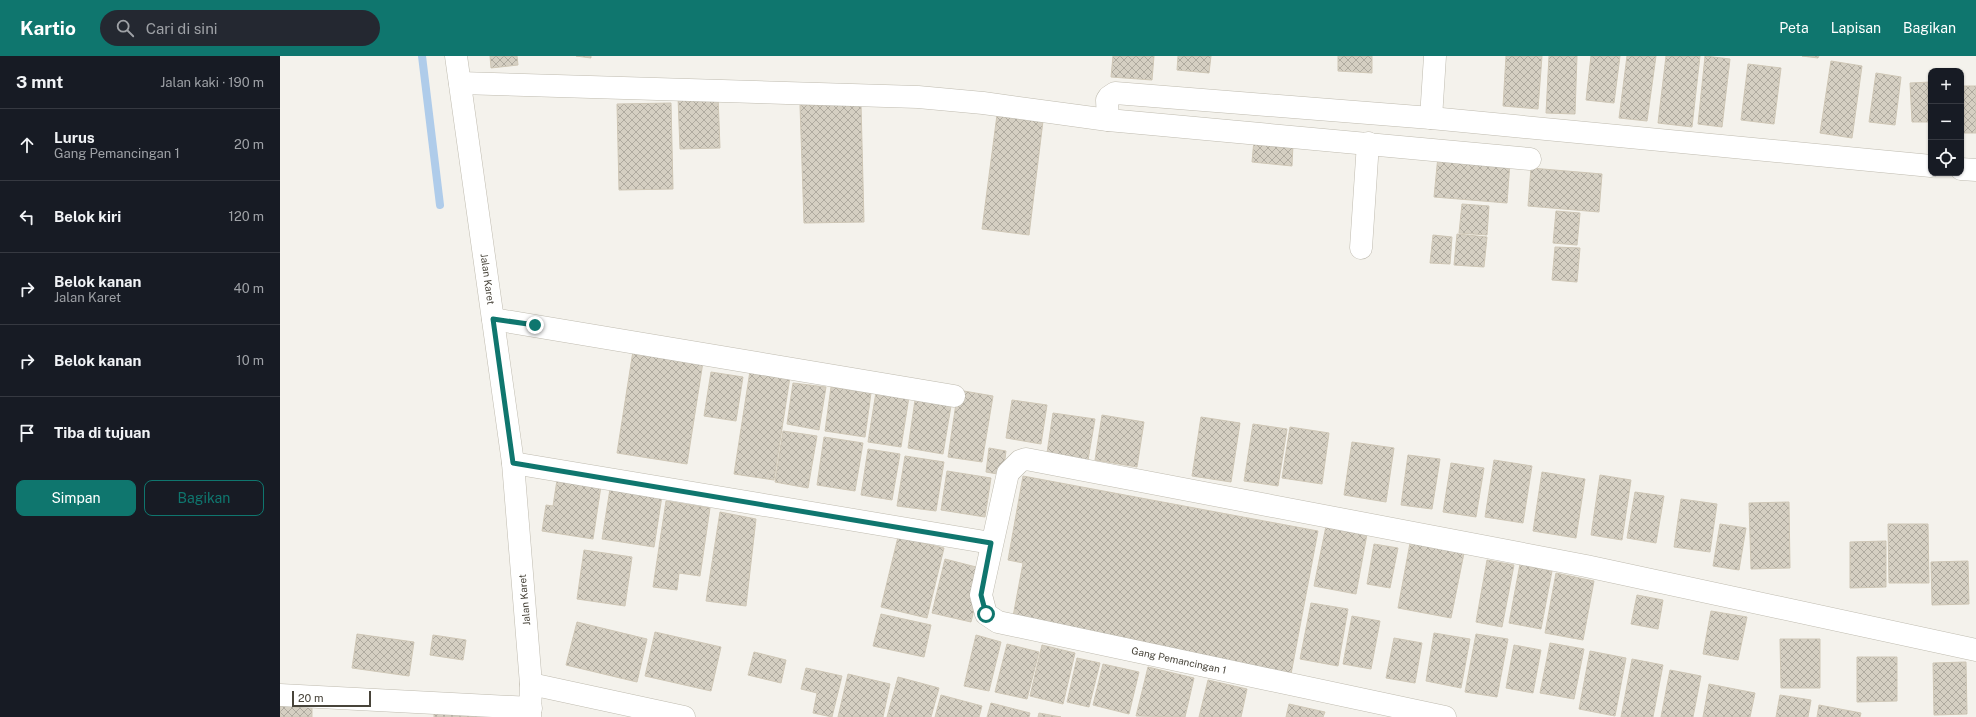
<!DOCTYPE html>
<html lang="id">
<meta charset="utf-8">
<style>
:root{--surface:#171b24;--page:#242831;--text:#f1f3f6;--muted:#9ea1a6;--line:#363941;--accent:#0f766e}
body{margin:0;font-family:"Public Sans",sans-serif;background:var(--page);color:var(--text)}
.controls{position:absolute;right:12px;top:12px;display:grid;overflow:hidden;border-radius:8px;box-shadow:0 1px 3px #0004}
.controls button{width:36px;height:36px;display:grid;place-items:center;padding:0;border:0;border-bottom:1px solid var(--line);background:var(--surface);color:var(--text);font:20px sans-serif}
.scale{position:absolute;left:12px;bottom:10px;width:79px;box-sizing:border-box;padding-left:4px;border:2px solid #48443a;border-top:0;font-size:11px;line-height:14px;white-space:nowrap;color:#48443a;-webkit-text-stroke:3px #fff;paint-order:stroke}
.stop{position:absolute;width:12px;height:12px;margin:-9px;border:3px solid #0f766e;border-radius:50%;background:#fff}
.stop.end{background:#0f766e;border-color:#fff;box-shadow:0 1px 4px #0008}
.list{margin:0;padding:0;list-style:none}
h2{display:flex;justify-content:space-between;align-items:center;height:52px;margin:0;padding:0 16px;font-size:17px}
h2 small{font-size:13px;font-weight:400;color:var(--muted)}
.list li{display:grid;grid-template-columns:26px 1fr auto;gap:12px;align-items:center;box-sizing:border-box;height:72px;padding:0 16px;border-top:1px solid var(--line)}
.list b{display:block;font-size:15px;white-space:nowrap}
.list p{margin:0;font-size:13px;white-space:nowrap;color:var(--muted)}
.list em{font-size:13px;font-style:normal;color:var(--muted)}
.actions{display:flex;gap:8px;padding:12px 16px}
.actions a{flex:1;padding:9px 0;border:1px solid var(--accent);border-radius:8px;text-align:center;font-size:14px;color:var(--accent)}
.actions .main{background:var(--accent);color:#fff}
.icon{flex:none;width:22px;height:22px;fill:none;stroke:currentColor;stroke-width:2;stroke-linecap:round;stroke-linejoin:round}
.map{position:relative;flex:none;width:1696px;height:661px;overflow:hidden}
header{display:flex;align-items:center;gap:24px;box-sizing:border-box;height:56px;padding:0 20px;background:var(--accent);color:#fff}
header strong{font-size:19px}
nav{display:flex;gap:22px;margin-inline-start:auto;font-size:14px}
.search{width:280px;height:36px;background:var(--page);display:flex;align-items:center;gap:10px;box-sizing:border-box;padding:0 14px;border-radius:22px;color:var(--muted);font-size:15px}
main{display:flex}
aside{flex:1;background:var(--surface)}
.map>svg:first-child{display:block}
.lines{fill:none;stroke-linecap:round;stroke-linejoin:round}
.stream{stroke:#afccea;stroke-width:8}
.building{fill:url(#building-cross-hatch);stroke:#cfc7b6}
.minor-casing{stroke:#bfbbaf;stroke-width:23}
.minor{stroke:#fff;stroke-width:22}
.route{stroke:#0f766e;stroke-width:5}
.labels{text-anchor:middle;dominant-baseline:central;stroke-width:4;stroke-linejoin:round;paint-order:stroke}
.street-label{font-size:10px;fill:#48443a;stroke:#fff}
</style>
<header>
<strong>Kartio</strong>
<div class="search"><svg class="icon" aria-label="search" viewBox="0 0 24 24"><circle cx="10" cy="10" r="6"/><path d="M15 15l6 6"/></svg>Cari di sini</div>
<nav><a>Peta</a><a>Lapisan</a><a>Bagikan</a></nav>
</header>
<main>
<aside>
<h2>3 mnt<small>Jalan kaki · 190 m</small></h2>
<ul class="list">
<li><svg class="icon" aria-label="ahead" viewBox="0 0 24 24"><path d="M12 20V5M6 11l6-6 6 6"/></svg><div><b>Lurus</b><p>Gang Pemancingan 1</p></div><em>20 m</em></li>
<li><svg class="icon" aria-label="left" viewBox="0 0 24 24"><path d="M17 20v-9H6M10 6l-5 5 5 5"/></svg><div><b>Belok kiri</b></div><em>120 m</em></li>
<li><svg class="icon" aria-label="right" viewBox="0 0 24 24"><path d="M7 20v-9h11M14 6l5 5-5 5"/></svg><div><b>Belok kanan</b><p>Jalan Karet</p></div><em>40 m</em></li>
<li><svg class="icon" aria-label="right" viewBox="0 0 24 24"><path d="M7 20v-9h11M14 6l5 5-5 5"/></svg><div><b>Belok kanan</b></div><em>10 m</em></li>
<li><svg class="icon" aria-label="arrive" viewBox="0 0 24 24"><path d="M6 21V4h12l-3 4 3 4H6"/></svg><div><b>Tiba di tujuan</b></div></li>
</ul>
<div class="actions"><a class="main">Simpan</a><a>Bagikan</a></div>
</aside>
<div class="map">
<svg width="1696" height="661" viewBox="0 0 1696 661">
<defs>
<pattern id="building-cross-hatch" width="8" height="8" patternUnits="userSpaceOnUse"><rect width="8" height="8" fill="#d5cfc2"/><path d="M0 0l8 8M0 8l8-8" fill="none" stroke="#afaa9f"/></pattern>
</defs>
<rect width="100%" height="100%" fill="#f4f2ec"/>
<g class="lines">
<polyline class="stream" points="142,0 160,149"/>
</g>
<g class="building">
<polygon points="210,0 237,0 238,9 211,12"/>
<polygon points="296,0 311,0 311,2"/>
<polygon points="833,0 874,0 872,24 831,21"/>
<polygon points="898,0 931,0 929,17 897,14"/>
<polygon points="1058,0 1092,0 1092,17 1058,15"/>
<polygon points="1226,0 1262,0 1258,53 1223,50"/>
<polygon points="1269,0 1297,0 1295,58 1266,57"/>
<polygon points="1311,0 1340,0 1334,47 1306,44"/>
<polygon points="1347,0 1376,0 1367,65 1339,62"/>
<polygon points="1386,0 1420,0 1412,71 1378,67"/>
<polygon points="1425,0 1450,3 1442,71 1418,68"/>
<polygon points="1522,0 1539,0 1538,2"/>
<polygon points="1551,5 1582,10 1572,82 1540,77"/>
<polygon points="1468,8 1501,12 1494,68 1461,64"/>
<polygon points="1596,17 1621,21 1615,69 1589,66"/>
<polygon points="1651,26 1651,66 1632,66 1630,27"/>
<rect x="1681" y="30" width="15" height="47"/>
<polygon points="438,40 440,92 400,93 398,41"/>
<polygon points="391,47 393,133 339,134 337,48"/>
<polygon points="581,48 584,166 524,167 520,49"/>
<polygon points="717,59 763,65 749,179 702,173"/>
<polygon points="974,84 1013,88 1012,110 972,106"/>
<polygon points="1158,100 1230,106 1227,147 1154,141"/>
<polygon points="1251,112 1322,118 1319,156 1248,150"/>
<polygon points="1182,148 1209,150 1207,179 1179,177"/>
<polygon points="1276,155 1300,157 1297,189 1273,187"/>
<polygon points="1177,178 1207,181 1204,211 1174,209"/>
<polygon points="1153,179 1172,181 1170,208 1150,207"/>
<polygon points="1275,191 1300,192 1297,226 1272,224"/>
<polygon points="353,295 423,306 407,408 337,397"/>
<polygon points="470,315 510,321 494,424 454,418"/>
<polygon points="431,316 463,321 456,365 424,360"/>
<polygon points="513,327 546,331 539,374 507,368"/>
<polygon points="551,331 591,337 585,381 545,375"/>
<polygon points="678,334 713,340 702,406 668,401"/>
<polygon points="596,336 629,341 621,391 588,386"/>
<polygon points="635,344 671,350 663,398 628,392"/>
<polygon points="732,344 767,349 761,388 726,382"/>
<polygon points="773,357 815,363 808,404 767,397"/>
<polygon points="822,359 864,366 857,411 815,404"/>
<polygon points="921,361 960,367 951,426 912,420"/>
<polygon points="973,368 1007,373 998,430 964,425"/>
<polygon points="1010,371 1049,377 1042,428 1002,422"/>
<polygon points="503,375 537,380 528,432 495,426"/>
<polygon points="544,381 583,387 575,435 537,429"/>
<polygon points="1072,386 1114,392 1106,446 1064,439"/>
<polygon points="709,392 726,395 723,419 706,416"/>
<polygon points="588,393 620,398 612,444 581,439"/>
<polygon points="1128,399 1160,403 1152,453 1121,449"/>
<polygon points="625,400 664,406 656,455 617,450"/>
<polygon points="1214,404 1252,410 1243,467 1205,461"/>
<polygon points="1171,407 1204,412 1196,461 1163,456"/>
<polygon points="667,415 711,422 705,461 661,454"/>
<polygon points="1262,416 1305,423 1296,482 1253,475"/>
<polygon points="1320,419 1351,424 1342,484 1311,479"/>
<polygon points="743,420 1038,475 1011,618 732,566 743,507 728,504"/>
<polygon points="277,424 321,430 313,483 262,475 266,449 273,450"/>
<polygon points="330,433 382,440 374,491 322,483"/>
<polygon points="1355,436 1384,440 1376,487 1347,482"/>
<polygon points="1401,443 1437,448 1430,496 1394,491"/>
<polygon points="386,445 430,452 420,520 399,517 397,534 373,531"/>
<polygon points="1509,446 1510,512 1471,513 1469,447"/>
<polygon points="440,456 476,463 466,550 426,545"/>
<polygon points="1440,468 1466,472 1459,514 1433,510"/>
<polygon points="1608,468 1648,468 1649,527 1609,527"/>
<polygon points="1046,470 1087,478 1076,538 1034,530"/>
<polygon points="618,481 664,492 647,562 601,551"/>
<polygon points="1606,485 1606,531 1570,532 1570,486"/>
<polygon points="1130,487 1184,497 1171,562 1118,552"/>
<polygon points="1094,488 1118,492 1110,532 1087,528"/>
<polygon points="304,494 352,501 345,550 297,543"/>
<polygon points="665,503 704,513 691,566 652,557"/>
<polygon points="1207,504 1234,509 1222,571 1196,566"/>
<polygon points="1688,505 1689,548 1652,549 1651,506"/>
<polygon points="1240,508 1272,515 1261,573 1229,567"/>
<polygon points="1276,517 1314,525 1303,584 1265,577"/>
<polygon points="1357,539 1383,544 1378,573 1351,568"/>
<polygon points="1031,547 1068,553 1058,610 1020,603"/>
<polygon points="1431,555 1467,561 1458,604 1423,598"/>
<polygon points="601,558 651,569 644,601 593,590"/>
<polygon points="1072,560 1100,565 1091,613 1063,608"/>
<polygon points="297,566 367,583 357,626 286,609"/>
<polygon points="375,576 441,591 431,635 365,620"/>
<polygon points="1154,577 1190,583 1181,632 1146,625"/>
<polygon points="77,578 134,586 129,620 72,612"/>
<polygon points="1196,578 1228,583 1217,641 1185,636"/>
<polygon points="153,579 186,584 183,604 150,599"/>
<polygon points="696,579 721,586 709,635 684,630"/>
<polygon points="1114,582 1142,587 1135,627 1106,622"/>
<polygon points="1500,583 1540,583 1540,632 1501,632"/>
<polygon points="1270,587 1304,593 1294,643 1260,637"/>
<polygon points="727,588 759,596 747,643 715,636"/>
<polygon points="762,589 795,597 783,648 750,640"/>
<polygon points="1234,589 1261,594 1253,637 1226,632"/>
<polygon points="1310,595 1346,602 1335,660 1299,653"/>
<polygon points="474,596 506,604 501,627 468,619"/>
<polygon points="1577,601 1617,601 1617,645 1577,646"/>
<polygon points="797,602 820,607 809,651 787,646"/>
<polygon points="1352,603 1383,609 1373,661 1341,661"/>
<polygon points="1686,606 1687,658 1654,659 1653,607"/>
<polygon points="823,608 859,616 849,658 813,649"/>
<polygon points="868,611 914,622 905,661 856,660"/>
<polygon points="526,612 562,620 552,661 533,657 537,637 521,633"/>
<polygon points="1390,614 1421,620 1413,661 1381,661"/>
<polygon points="568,618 610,628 603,661 558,661"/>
<polygon points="618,621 659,632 651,661 607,661"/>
<polygon points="928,624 967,633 961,661 919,661"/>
<polygon points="1429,628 1475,637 1470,661 1423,661"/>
<polygon points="661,639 702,650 699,661 655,661"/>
<polygon points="1500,639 1531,644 1528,661 1496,661"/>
<polygon points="711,647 750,657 749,661 707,661"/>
<polygon points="1009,648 1045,656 1043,661 1006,661"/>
<polygon points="1539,649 1581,657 1580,661 1537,661"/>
<polygon points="0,650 32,651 32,661 0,661"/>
<polygon points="154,655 200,657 200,661 154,661"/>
<polygon points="759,657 781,661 758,661"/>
</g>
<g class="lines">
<g class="minor-casing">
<g id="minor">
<polyline points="176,0 233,407 251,628 250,661"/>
<polyline points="180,27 638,41 703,47 828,64"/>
<polyline points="1151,62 1155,0"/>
<polyline points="1250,103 828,64 827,44 829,41 835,37 1151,62 1651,110"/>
<polyline points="1681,113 1696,114"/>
<polyline points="1081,192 1088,87"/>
<polyline points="213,263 674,340"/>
<polyline points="233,407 711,487"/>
<polyline points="251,628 404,661"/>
<polyline points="0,639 251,652"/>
<polyline points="1165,661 718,566 706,558 701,539 728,417 740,405 746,403 1306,510 1696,594"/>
</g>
</g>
<use href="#minor" class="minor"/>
</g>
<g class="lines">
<polyline class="route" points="255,269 213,263 233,407 711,487 701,539 706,558"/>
</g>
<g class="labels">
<g class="street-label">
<text transform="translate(208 223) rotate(82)">Jalan Karet</text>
<text transform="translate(244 544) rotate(-95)">Jalan Karet</text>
<text transform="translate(899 604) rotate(12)">Gang Pemancingan 1</text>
</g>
</g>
</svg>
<div class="controls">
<button>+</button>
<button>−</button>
<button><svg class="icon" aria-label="locate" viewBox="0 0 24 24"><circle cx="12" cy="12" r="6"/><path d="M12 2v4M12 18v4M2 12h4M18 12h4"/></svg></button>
</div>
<div class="scale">20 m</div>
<div class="stop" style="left:706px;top:558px"></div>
<div class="stop end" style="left:255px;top:269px"></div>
</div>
</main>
